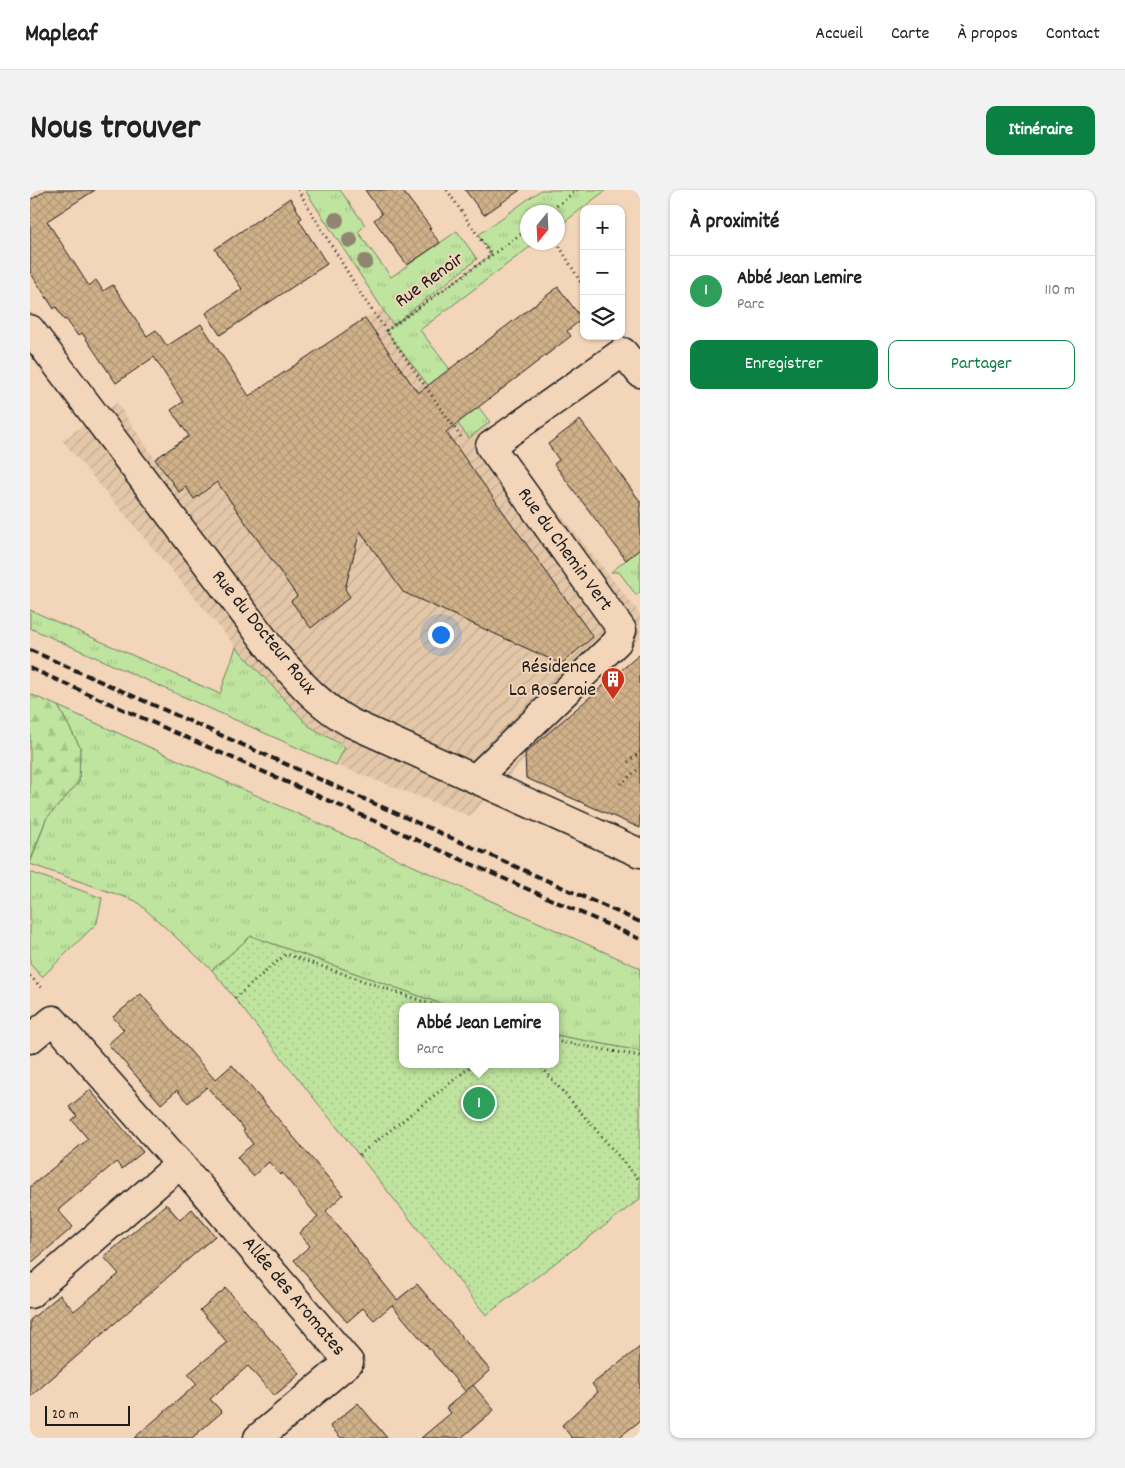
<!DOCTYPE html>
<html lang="fr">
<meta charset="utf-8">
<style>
:root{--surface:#fff;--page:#f2f2f2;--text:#202124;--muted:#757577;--line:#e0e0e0;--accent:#0b8043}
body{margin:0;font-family:Dekko,sans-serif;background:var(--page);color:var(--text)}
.controls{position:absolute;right:15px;top:15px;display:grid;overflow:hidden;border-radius:10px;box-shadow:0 1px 4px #0004}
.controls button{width:45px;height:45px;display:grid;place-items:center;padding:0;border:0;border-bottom:1px solid var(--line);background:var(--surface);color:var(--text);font:25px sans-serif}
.compass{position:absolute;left:490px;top:15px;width:45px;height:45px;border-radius:50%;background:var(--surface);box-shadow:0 1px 4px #0004;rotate:198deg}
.scale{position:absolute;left:15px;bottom:12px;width:85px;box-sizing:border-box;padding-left:5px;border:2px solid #1c1c1c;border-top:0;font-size:14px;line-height:18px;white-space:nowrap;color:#1c1c1c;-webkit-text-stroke:4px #f3d5b9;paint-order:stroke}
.you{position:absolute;left:410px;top:444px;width:18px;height:18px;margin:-12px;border:4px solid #fff;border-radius:50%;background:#1a73e8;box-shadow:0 0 0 8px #1a73e833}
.badge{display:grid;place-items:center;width:32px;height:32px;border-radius:50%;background:var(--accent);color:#fff;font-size:16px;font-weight:700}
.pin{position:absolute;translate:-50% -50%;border:2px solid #fff;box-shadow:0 1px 5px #0006}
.popup{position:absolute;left:369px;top:813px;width:160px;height:65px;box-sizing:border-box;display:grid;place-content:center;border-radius:10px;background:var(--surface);filter:drop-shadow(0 1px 4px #0005);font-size:16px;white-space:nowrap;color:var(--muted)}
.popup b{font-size:19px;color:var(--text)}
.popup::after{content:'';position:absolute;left:50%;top:100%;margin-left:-10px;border:10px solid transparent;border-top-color:var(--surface)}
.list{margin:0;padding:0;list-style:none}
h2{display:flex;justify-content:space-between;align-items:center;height:65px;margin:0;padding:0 20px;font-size:21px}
h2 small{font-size:16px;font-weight:400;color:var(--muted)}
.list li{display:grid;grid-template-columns:32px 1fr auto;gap:15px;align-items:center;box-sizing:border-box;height:70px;padding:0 20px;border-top:1px solid var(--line)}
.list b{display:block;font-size:19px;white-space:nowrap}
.list p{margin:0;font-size:16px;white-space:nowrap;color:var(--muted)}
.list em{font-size:16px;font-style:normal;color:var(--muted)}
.actions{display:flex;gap:10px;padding:15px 20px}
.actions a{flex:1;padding:11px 0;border:1px solid var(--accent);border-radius:10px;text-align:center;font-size:18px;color:var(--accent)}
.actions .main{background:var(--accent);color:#fff}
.icon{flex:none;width:28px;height:28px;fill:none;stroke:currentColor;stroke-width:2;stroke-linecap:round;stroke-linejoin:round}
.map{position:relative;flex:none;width:610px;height:1248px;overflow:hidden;border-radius:10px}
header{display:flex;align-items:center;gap:30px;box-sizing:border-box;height:70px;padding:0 25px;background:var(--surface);border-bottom:1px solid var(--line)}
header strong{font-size:24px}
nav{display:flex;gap:28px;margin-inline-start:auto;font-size:18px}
.intro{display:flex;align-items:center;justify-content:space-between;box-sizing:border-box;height:120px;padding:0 30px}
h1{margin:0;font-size:35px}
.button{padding:12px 22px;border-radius:10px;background:var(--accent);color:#fff;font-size:18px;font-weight:700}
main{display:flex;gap:30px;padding:0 30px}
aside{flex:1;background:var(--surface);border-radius:10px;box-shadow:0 1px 4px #0004}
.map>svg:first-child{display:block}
.industrial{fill:url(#industrial-furrows)}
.grass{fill:url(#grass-tufts);stroke:#6e805e}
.forest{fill:url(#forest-firs);stroke:#6e805e}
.garden{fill:url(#garden-dots);stroke:#6e805e}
.building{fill:url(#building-cross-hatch);stroke:#1c1c1c}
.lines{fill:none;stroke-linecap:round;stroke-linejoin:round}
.street-casing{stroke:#1c1c1c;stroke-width:31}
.path{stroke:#1c1c1c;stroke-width:3;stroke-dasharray:1 4;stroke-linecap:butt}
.street{stroke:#f3d5b9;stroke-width:28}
.rail{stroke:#1c1c1c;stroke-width:4;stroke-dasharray:8 4;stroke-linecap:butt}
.tree{fill:#8f8571}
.labels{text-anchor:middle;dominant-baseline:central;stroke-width:4;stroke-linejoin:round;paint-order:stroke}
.street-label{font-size:20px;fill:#1c1c1c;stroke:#f3d5b9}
.poi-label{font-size:20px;fill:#1c1c1c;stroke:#f3d5b9;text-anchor:end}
</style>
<header>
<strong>Mapleaf</strong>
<nav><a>Accueil</a><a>Carte</a><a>À propos</a><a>Contact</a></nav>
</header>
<div class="intro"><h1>Nous trouver</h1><a class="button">Itinéraire</a></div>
<main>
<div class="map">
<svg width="610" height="1248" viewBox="0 0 610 1248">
<defs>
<pattern id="industrial-furrows" width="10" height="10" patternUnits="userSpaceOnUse" patternTransform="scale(1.25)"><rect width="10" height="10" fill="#e4c7a8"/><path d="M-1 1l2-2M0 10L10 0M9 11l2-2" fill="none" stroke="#c3aa90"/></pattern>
<pattern id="grass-tufts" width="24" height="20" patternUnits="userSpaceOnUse" patternTransform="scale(1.25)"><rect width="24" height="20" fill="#bfe49f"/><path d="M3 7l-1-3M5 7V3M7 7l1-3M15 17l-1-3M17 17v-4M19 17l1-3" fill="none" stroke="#a4c388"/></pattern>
<pattern id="forest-firs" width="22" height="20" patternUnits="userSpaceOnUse" patternTransform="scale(1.25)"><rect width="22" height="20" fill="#bfe49f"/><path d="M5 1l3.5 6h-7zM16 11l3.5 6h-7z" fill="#a4c388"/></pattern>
<pattern id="garden-dots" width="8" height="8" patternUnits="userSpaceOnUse" patternTransform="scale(1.25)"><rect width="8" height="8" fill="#bfe49f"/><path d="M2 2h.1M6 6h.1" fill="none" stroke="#a4c388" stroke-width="1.8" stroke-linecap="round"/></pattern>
<pattern id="building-cross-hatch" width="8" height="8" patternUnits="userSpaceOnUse" patternTransform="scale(1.25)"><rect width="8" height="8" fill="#d0b18a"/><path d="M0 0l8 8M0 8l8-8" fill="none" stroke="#b29876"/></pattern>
</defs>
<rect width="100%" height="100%" fill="#f3d5b9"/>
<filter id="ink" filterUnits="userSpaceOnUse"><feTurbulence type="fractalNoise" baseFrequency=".02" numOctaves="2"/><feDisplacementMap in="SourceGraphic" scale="10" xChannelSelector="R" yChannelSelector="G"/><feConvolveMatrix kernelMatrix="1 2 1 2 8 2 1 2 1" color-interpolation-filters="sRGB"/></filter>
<g filter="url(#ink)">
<polygon class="industrial" points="362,114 610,424 610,448 440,626 306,575 315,556 279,536 206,457 32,250 87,213 125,269 335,128"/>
<g class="grass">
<polygon points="275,0 310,0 335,35 328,42 361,87 427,41 447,69 363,135"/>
<polygon points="511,0 576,0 528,37 528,22 498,22 498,52 505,53 390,140 460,232 439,248 356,141 461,65 448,45"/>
<polygon points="610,359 610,402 606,405 589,382 581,382"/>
<polygon points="0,420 190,504 206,457 279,536 315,557 306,575 0,438"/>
<polygon points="28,516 610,778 610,861 525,845 525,817 420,817 221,746 182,780 106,711 0,674 16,629 49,592 50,557"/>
<polygon points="0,682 72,708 67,733 12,787 0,774"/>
</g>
<polygon class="forest" points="0,504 28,516 50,557 49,592 16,629 0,672"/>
<polygon class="garden" points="221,746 420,817 373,817 373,874 525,874 525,845 610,861 610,1009 456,1125 182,780"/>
<g class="building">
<polygon points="16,0 65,0 17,31 59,96 66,90 73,101 83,95 117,146 126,140 137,156 171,134 219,206 335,128 388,203 528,97 552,129 537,141 541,146 416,242 563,447 531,474 373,402 330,341 315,399 320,407 281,438 261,411 267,406 187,292 164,309 156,297 149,302 125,269 159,246 141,220 153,212 124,167 86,193 52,143 48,146 36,129 34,130 26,117 24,119 0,82 0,6 2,9"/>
<polygon points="335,0 372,0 401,38 399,39 410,53 377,75 344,30 352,24"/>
<polygon points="435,0 490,0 454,25"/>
<polygon points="260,8 272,28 269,30 297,74 190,145 176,123 212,99 185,59"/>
<polygon points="550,230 610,311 610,359 596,370 524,274 529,270 518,254"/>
<polygon points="610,464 610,638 496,588 495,563"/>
<polygon points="111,804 185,890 202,875 313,1005 296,1021 367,1110 387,1094 460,1180 436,1202 362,1115 344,1130 333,1118 317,1132 264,1070 280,1056 269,1043 288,1027 252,983 250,985 239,972 223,986 215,977 207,967 223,954 213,941 215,940 177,897 158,913 147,900 131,914 78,854 94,840 83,827"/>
<polygon points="60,900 113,962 92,979 86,972 28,1020 43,1037 0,1074 0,997 58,949 42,930 47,926 39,917"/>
<polygon points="136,1014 150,1030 162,1019 185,1046 0,1207 0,1130 30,1105 44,1121 89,1084 74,1067"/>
<polygon points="196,1098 270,1184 244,1206 218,1176 180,1209 192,1222 162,1248 104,1248 167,1194 158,1184 197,1152 170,1120"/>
<polygon points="610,1157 610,1231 588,1248 542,1248 532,1235 568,1202 562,1194"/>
<polygon points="443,1195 464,1220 431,1248 391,1248 421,1223 416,1218"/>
<polygon points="328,1213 357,1248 311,1248 300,1236"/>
</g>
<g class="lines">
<g class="street-casing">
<g id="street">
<path d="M0,139L245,464C270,492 287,514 321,533L610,663"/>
<polyline points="446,588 587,452 592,440 460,256 593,162 610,183"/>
<polyline points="0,849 23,830 150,974"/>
<polyline points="0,1104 150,974 319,1172 228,1248"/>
</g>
</g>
<g class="path">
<polyline points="268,0 332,106 433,250"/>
<polyline points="417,0 461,65"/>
<polyline points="519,22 547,0"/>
<polyline points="527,52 554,98"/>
<polyline points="356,141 498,39"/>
<polyline points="598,572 610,562"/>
<polyline points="591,594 610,577"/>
<polyline points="0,786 12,798"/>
<polyline points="205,808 256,764 409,817"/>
<polyline points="525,851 610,866"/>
<polyline points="509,874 610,991"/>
<polyline points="329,965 444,874"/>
</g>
<use href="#street" class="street"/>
<g class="rail">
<polyline points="0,460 610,732"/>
<polyline points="0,478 610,749"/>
</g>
</g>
<g class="tree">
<circle cx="306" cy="30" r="8"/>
<circle cx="320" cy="50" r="8"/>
<circle cx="335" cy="72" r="8"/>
</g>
</g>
<defs>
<g id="building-pin" transform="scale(1.25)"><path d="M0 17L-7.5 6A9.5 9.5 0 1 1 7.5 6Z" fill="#c8321e" stroke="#f3d5b9"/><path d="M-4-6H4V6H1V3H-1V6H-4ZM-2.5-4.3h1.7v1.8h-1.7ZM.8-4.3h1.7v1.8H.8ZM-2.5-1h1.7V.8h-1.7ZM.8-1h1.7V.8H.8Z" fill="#fff"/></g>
</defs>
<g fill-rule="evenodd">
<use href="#building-pin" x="583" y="489"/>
</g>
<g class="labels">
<g class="street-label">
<text transform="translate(400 91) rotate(-36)">Rue Renoir</text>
<text transform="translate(534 360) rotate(54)">Rue du Chemin Vert</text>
<text transform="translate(233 443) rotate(51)">Rue du Docteur Roux</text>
<text transform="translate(263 1107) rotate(50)">Allée des Aromates</text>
</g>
<g class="poi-label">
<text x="566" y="478">Résidence<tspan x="566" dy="23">La Roseraie</tspan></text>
</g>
</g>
</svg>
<div class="controls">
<button>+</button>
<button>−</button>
<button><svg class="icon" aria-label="layers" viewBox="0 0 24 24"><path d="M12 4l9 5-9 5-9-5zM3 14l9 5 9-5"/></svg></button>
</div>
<svg class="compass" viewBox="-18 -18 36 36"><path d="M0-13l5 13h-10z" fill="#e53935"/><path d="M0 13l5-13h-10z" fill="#757577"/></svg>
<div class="scale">20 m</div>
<div class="you"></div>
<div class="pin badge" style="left:449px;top:913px;background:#2e9e5b">1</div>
<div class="popup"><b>Abbé Jean Lemire</b>Parc</div>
</div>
<aside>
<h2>À proximité<small></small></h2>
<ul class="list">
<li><span class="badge" style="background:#2e9e5b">1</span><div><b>Abbé Jean Lemire</b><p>Parc</p></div><em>110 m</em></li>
</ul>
<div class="actions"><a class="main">Enregistrer</a><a>Partager</a></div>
</aside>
</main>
